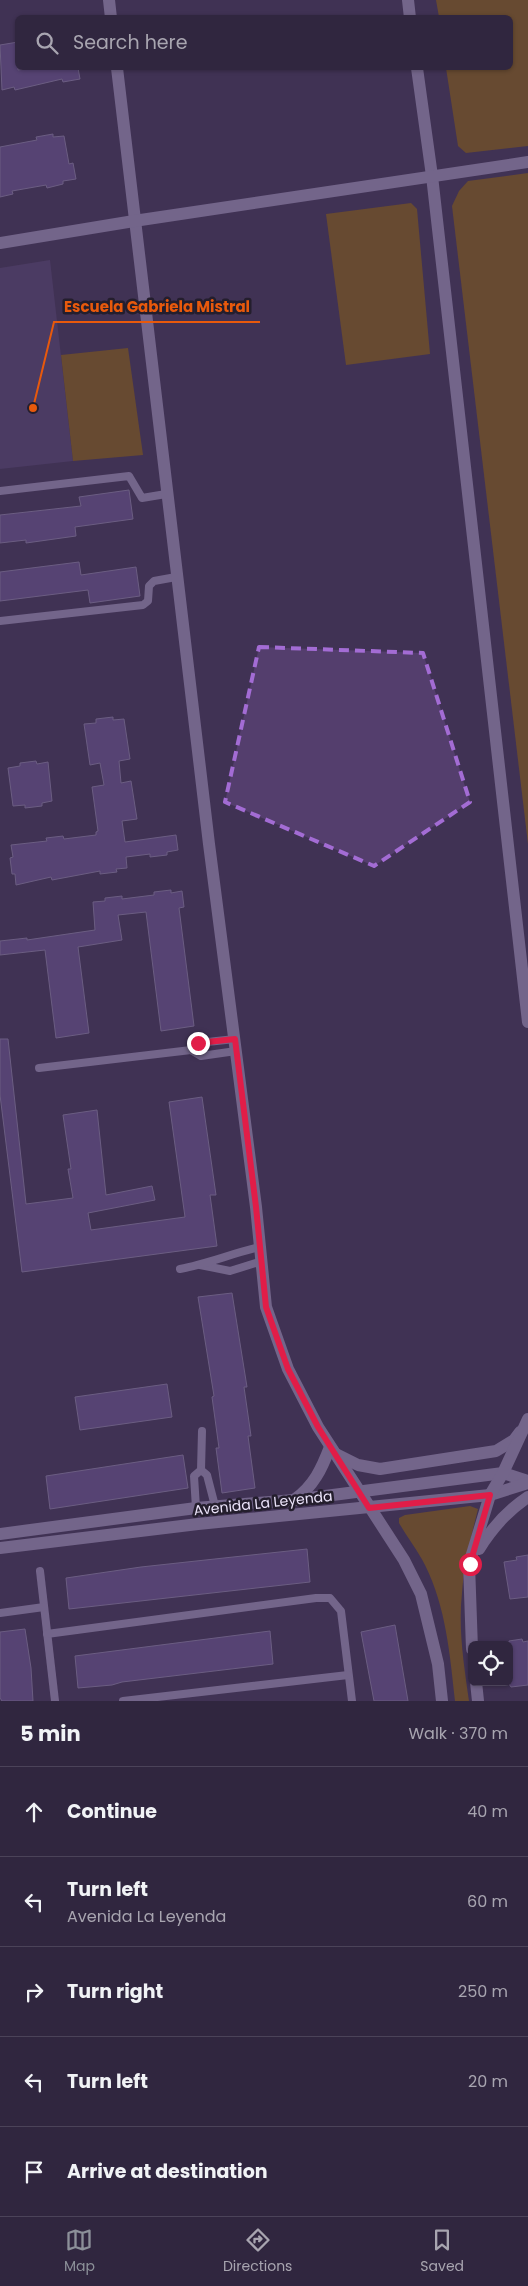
<!DOCTYPE html>
<meta charset="utf-8">
<style>
:root{--surface:#30263f;--page:#382e46;--text:#f1f3f6;--muted:#a8a5b0;--line:#4b4359;--accent:#8c9099}
body{margin:0;font-family:Poppins,sans-serif;background:var(--page);color:var(--text)}
.controls{position:absolute;right:15px;bottom:15px;display:grid;overflow:hidden;border-radius:8px;box-shadow:0 1px 4px #0004}
.controls button{width:45px;height:45px;display:grid;place-items:center;padding:0;border:0;border-bottom:1px solid var(--line);background:var(--surface);color:var(--text);font:25px sans-serif}
.stop{position:absolute;width:15px;height:15px;margin:-11px;border:4px solid #e11d48;border-radius:50%;background:#fff}
.stop.end{background:#e11d48;border-color:#fff;box-shadow:0 1px 5px #0008}
.list{margin:0;padding:0;list-style:none}
h2{display:flex;justify-content:space-between;align-items:center;height:65px;margin:0;padding:0 20px;font-size:21px}
h2 small{font-size:16px;font-weight:400;color:var(--muted)}
.list li{display:grid;grid-template-columns:32px 1fr auto;gap:15px;align-items:center;box-sizing:border-box;height:90px;padding:0 20px;border-top:1px solid var(--line)}
.list b{display:block;font-size:19px;white-space:nowrap}
.list p{margin:0;font-size:16px;white-space:nowrap;color:var(--muted)}
.list em{font-size:16px;font-style:normal;color:var(--muted)}
.icon{flex:none;width:28px;height:28px;fill:none;stroke:currentColor;stroke-width:2;stroke-linecap:round;stroke-linejoin:round}
.map{position:relative;flex:none;width:528px;height:1701px;overflow:hidden}
.search{position:absolute;background:var(--surface);box-shadow:0 1px 4px #0004;left:15px;right:15px;top:15px;height:55px;display:flex;align-items:center;gap:12px;box-sizing:border-box;padding:0 18px;border-radius:8px;color:var(--muted);font-size:19px}
.sheet{height:515px;background:var(--surface)}
nav{display:flex;justify-content:space-around;align-items:center;box-sizing:border-box;height:70px;border-top:1px solid var(--line);background:var(--surface);font-size:14px;color:var(--muted)}
nav a{display:grid;justify-items:center;gap:2px}
nav .on{color:var(--accent)}
.map>svg:first-child{display:block}
.built{fill:#4b3b63}
.green{fill:#674a31}
.building{fill:#564373;stroke:#6b5d82}
.lines{fill:none;stroke-linecap:round;stroke-linejoin:round}
.service{stroke:#73658a;stroke-width:8}
.minor{stroke:#73658a;stroke-width:12}
.route{stroke:#e11d48;stroke-width:6}
.marked{fill:#a36cd4;fill-opacity:0.2;stroke:#a36cd4;stroke-width:4;stroke-dasharray:10 6;stroke-linejoin:round}
.labels{text-anchor:middle;dominant-baseline:central;stroke-width:5;stroke-linejoin:round;paint-order:stroke}
.street-label{font-size:14px;fill:#ece4fa;stroke:#241e2d}
.leader{fill:none;stroke:#e8590c;stroke-width:2}
.callout-dot{fill:#e8590c;stroke:#241e2d;stroke-width:2}
.callout-label{font-size:15px;text-anchor:middle;font-weight:bold;fill:#e8590c;stroke:#241e2d;stroke-width:5;stroke-linejoin:round;paint-order:stroke}
</style>
<div class="map">
<svg width="528" height="1701" viewBox="0 0 528 1701">
<rect width="100%" height="100%" fill="#403254"/>
<polygon class="built" points="50,260 73,461 0,469 0,268"/>
<g class="green">
<polygon points="436,0 528,0 528,146 466,153 458,146 446,68 510,68 510,18 439,17"/>
<polygon points="528,173 528,844 452,206 459,191 468,181"/>
<polygon points="411,203 417,209 430,354 346,365 326,214"/>
<polygon points="128,348 143,455 73,461 61,355"/>
<path d="M470,1506L478,1509C471,1537 464,1565 462,1593C458,1629 464,1665 469,1701H455C450,1655 446,1607 425,1565C418,1551 407,1537 399,1523V1518L405,1515Z"/>
</g>
<g class="building">
<polygon points="18,42 18,70 32,68 78,68 80,79 63,82 62,79 15,90 14,87 2,90 0,45"/>
<polygon points="53,134 53,137 64,136 69,164 73,163 76,179 63,181 63,184 47,188 46,185 12,191 13,194 0,197 0,147 37,140 36,137"/>
<polygon points="129,490 133,519 75,527 76,536 26,543 26,540 0,543 0,515 81,506 79,497"/>
<polygon points="79,562 81,575 136,567 140,596 90,603 88,590 0,601 0,572"/>
<polygon points="113,717 113,720 124,719 130,759 119,761 121,783 131,781 137,819 122,821 125,842 176,835 178,850 167,852 167,855 150,857 150,854 126,857 127,868 116,869 117,872 100,874 100,871 52,880 51,877 16,885 15,874 12,874 10,858 13,857 11,845 47,841 46,838 63,836 64,839 96,835 96,832 98,831 92,787 104,785 100,763 90,765 84,724 96,723 96,719"/>
<polygon points="36,761 37,764 48,762 52,801 42,803 42,806 25,808 25,805 13,806 8,768 20,766 20,763"/>
<polygon points="171,890 171,893 182,891 184,907 179,908 194,1026 161,1031 146,912 118,915 122,940 78,947 89,1033 56,1038 45,950 0,955 0,941 27,938 27,940 95,930 93,902 105,901 105,898 122,896 122,899 154,895 154,892"/>
<polygon points="0,1039 8,1039 26,1204 73,1198 68,1169 71,1169 63,1115 97,1110 106,1195 152,1186 155,1200 88,1213 91,1230 185,1217 169,1102 202,1097 216,1195 210,1195 217,1246 22,1272 0,1095"/>
<polygon points="232,1293 247,1387 244,1387 251,1436 248,1436 255,1488 222,1493 216,1448 219,1448 212,1397 214,1396 198,1297"/>
<polygon points="167,1384 172,1417 80,1430 75,1397"/>
<polygon points="183,1455 188,1488 50,1509 46,1476"/>
<polygon points="307,1549 310,1582 69,1609 66,1578 141,1567"/>
<polygon points="528,1555 528,1597 510,1599 504,1562 517,1560 516,1557"/>
<polygon points="395,1625 408,1701 374,1701 361,1632"/>
<polygon points="25,1629 31,1668 33,1701 2,1701 0,1698 0,1632"/>
<polygon points="270,1631 273,1664 122,1682 112,1685 78,1688 75,1656"/>
<polygon points="522,1639 523,1642 528,1641 528,1685 511,1687 509,1684 509,1641"/>
</g>
<g class="lines">
<g class="service">
<polyline points="0,491 129,476 142,498 166,494"/>
<polyline points="0,621 143,605 148,601 149,586 154,581 176,577"/>
<polyline points="235,1039 198,1043 191,1050 201,1056 236,1051"/>
<polyline points="39,1068 191,1050"/>
<polyline points="200,1265 230,1271 262,1261"/>
<path d="M180,1269C207,1264 233,1253 260,1247"/>
<polyline points="201,1470 202,1431"/>
<polyline points="196,1508 194,1476 201,1470 207,1475 215,1506"/>
<polyline points="40,1571 55,1701"/>
<polyline points="0,1613 44,1607"/>
<polyline points="47,1634 316,1598 330,1598 341,1611 352,1701"/>
<polyline points="123,1701 348,1675"/>
</g>
<g class="minor">
<polyline points="109,0 111,18"/>
<polyline points="408,0 410,18"/>
<polyline points="117,68 209,844 256,1207 266,1307 288,1369 318,1427 404,1560 421,1594 438,1664 442,1701"/>
<polyline points="417,68 432,176 528,1022"/>
<polyline points="0,243 134,221 528,162"/>
<polyline points="336,1454 358,1465 380,1469 496,1451 514,1440 520,1432"/>
<path d="M294,1500C314,1486 322,1468 330,1447"/>
<polyline points="0,1534 196,1508 294,1500 503,1473 528,1481"/>
<polyline points="0,1548 198,1524 490,1495 528,1483"/>
<path d="M479,1549C492,1528 507,1511 528,1497"/>
<polyline points="472,1649 469,1564 490,1495 503,1473 528,1419"/>
<polyline points="476,1682 478,1701"/>
</g>
</g>
<g class="lines">
<polyline class="route" points="198,1043 235,1039 256,1207 266,1307 288,1369 318,1427 369,1508 490,1495 470,1564"/>
</g>
<path class="marked" d="M259,647L423,653L470,802L374,866L225,802Z"/>
<g class="labels">
<g class="street-label">
<text transform="translate(263 1503) rotate(-6)">Avenida La Leyenda</text>
</g>
</g>
<path class="leader" d="M33 408L54 322H260"/>
<circle class="callout-dot" cx="33" cy="408" r="5"/>
<g class="callout-label">
<text x="157" y="312">Escuela Gabriela Mistral</text>
</g>
</svg>
<div class="controls">
<button><svg class="icon" aria-label="locate" viewBox="0 0 24 24"><circle cx="12" cy="12" r="6"/><path d="M12 2v4M12 18v4M2 12h4M18 12h4"/></svg></button>
</div>
<div class="stop" style="left:470px;top:1564px"></div>
<div class="stop end" style="left:198px;top:1043px"></div>
<div class="search"><svg class="icon" aria-label="search" viewBox="0 0 24 24"><circle cx="10" cy="10" r="6"/><path d="M15 15l6 6"/></svg>Search here</div>
</div>
<section class="sheet">
<h2>5 min<small>Walk · 370 m</small></h2>
<ul class="list">
<li><svg class="icon" aria-label="ahead" viewBox="0 0 24 24"><path d="M12 20V5M6 11l6-6 6 6"/></svg><div><b>Continue</b></div><em>40 m</em></li>
<li><svg class="icon" aria-label="left" viewBox="0 0 24 24"><path d="M17 20v-9H6M10 6l-5 5 5 5"/></svg><div><b>Turn left</b><p>Avenida La Leyenda</p></div><em>60 m</em></li>
<li><svg class="icon" aria-label="right" viewBox="0 0 24 24"><path d="M7 20v-9h11M14 6l5 5-5 5"/></svg><div><b>Turn right</b></div><em>250 m</em></li>
<li><svg class="icon" aria-label="left" viewBox="0 0 24 24"><path d="M17 20v-9H6M10 6l-5 5 5 5"/></svg><div><b>Turn left</b></div><em>20 m</em></li>
<li><svg class="icon" aria-label="arrive" viewBox="0 0 24 24"><path d="M6 21V4h12l-3 4 3 4H6"/></svg><div><b>Arrive at destination</b></div></li>
</ul>
</section>
<nav>
<a class="on"><svg class="icon" aria-label="map" viewBox="0 0 24 24"><path d="M3 6l6-2 6 2 6-2v14l-6 2-6-2-6 2zM9 4v14M15 6v14"/></svg>Map</a>
<a><svg class="icon" aria-label="directions" viewBox="0 0 24 24"><path d="M12 3l9 9-9 9-9-9zM9 14v-3h6M13 9l2 2-2 2"/></svg>Directions</a>
<a><svg class="icon" aria-label="saved" viewBox="0 0 24 24"><path d="M7 4h10v16l-5-4-5 4z"/></svg>Saved</a>
</nav>
